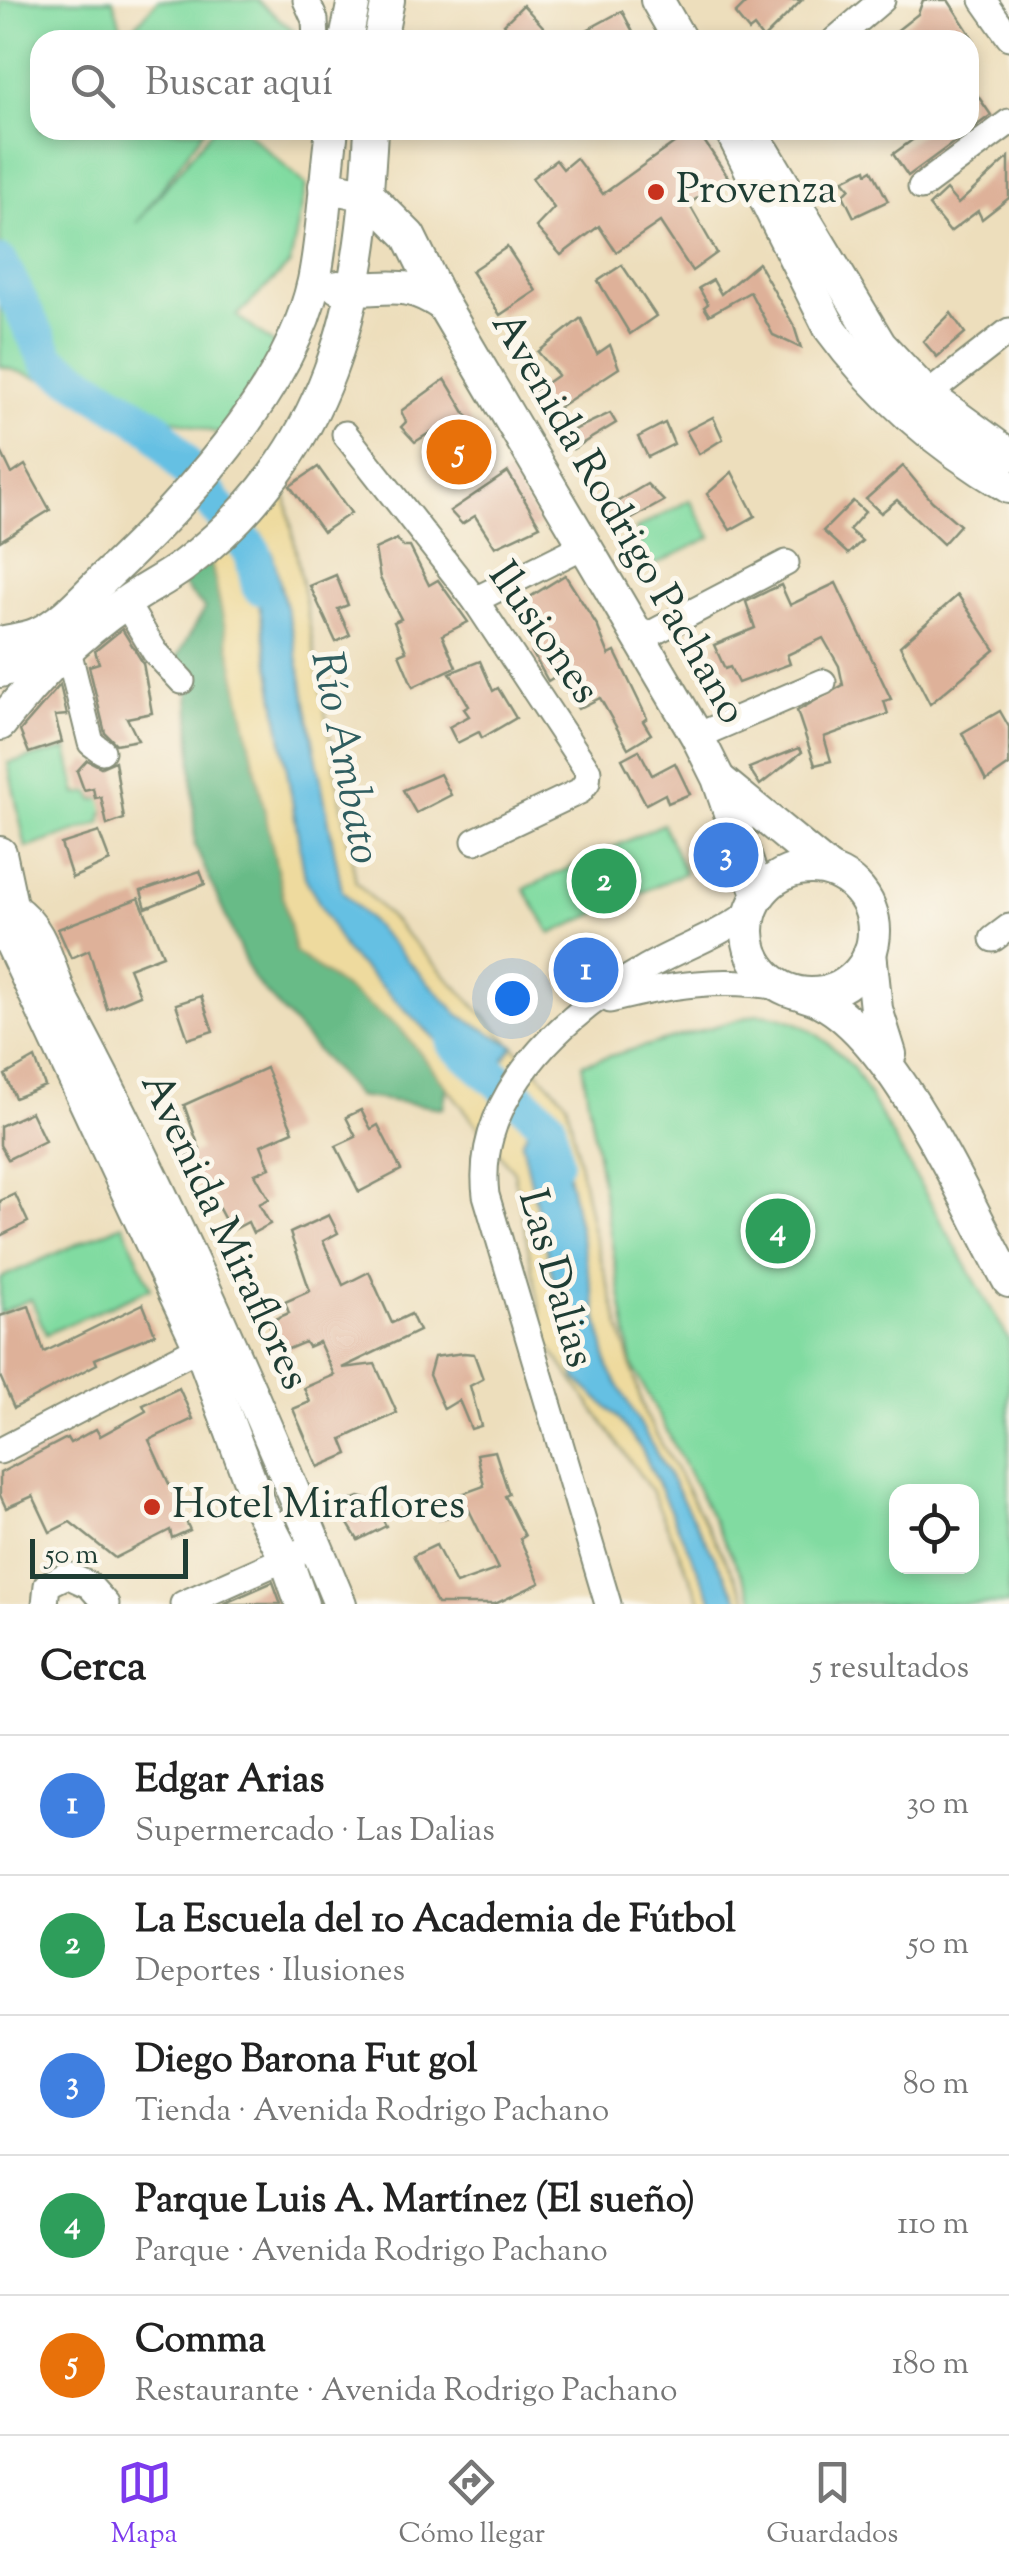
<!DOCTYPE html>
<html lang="es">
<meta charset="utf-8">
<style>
:root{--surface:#fff;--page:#f6f6f6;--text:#222;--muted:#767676;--line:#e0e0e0;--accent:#7c3aed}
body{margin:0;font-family:"Sorts Mill Goudy",serif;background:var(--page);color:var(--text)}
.controls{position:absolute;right:30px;bottom:30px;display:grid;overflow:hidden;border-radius:20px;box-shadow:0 5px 15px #0003}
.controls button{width:90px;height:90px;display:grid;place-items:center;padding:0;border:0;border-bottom:2px solid var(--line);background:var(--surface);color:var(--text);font:50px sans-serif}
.scale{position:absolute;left:30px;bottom:25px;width:158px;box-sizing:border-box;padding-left:10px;border:5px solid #1f3d34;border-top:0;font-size:28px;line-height:35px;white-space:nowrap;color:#1f3d34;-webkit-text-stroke:8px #fbf7ec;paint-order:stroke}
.you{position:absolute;left:512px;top:998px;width:35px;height:35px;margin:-25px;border:8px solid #fff;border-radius:50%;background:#1a73e8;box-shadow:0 0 0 15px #1a73e833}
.badge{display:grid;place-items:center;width:65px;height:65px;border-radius:50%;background:var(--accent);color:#fff;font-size:32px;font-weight:700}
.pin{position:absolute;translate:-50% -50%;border:5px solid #fff;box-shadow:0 2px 10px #0006}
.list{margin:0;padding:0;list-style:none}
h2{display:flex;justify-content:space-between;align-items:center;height:130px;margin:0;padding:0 40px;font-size:42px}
h2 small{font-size:32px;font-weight:400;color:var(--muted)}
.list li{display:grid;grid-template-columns:65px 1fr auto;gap:30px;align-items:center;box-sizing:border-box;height:140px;padding:0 40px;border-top:2px solid var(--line)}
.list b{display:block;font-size:38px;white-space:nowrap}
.list p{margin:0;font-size:32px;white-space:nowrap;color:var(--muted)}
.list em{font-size:32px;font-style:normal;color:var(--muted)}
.icon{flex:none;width:55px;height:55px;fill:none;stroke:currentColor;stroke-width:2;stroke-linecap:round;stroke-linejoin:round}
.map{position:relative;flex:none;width:1009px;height:1604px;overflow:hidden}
.search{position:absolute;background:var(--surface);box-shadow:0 5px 15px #0003;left:30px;right:30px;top:30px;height:110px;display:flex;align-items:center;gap:25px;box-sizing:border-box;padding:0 35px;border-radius:30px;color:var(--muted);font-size:38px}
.sheet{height:830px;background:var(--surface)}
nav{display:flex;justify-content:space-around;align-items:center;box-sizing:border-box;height:140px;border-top:2px solid var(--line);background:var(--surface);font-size:28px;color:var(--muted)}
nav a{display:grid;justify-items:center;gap:5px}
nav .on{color:var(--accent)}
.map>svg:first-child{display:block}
.green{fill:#81dba1;stroke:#508c6a;stroke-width:2.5;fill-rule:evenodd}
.forest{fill:#68bb87;stroke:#447c5e;stroke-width:2.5}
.sand{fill:#eeda9e;stroke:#868c69;stroke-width:2.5}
.water{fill:#65c0e3;stroke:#427e8c;stroke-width:2.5}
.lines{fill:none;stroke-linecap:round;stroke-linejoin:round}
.river{stroke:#65c0e3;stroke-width:38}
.building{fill:#deb199}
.minor-casing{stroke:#868e78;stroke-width:29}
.major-casing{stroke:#868e78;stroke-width:36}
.minor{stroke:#fff;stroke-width:25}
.major{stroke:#fff;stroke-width:32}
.poi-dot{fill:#c8321e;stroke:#fbf7ec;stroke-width:4}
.labels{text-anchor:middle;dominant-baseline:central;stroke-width:10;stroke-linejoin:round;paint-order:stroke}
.poi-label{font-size:42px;fill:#1f3d34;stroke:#fbf7ec;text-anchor:start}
.street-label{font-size:42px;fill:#1f3d34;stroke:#fbf7ec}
.water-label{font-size:45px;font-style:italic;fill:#305e60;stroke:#fbf7ec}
</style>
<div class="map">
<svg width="1009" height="1604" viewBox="0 0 1009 1604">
<rect width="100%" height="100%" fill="#fbf7ec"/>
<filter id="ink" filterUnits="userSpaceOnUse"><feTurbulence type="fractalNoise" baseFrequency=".01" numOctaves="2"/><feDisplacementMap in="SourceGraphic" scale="20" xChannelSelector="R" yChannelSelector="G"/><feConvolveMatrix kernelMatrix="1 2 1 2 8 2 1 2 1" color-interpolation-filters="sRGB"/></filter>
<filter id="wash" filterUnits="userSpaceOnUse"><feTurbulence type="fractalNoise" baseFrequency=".0048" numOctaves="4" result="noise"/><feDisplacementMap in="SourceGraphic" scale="40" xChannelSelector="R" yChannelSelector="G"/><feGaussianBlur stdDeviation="2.25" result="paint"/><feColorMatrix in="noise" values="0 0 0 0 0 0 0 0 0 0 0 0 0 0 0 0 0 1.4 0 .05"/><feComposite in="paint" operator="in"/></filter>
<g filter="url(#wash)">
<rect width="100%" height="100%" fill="#eddebc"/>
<g class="green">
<polygon points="0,0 113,0 125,40 40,40 40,130 204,130 137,223 212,130 245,130 306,185 290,264 237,316 286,353 236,439 0,366"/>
<polygon points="158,0 257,0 295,32 287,40 137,40 129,33"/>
<polygon points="690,500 711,537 642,571 631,553 642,542 636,529"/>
<polygon points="67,749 77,794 90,792 94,800 114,797 113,807 103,813 101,823 26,848 8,763"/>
<polygon points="663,824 685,873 551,934 524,889"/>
<path d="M758,1014C800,1016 827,1039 854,1069L1009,1340V1604H757L632,1364L582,1064ZM896,1491H972V1566H896Z"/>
<polygon points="123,1224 151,1288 46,1334 31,1299 0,1313 0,1278"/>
</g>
<polygon class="forest" points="224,540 301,880 451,1060 443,1108 357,1096 252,977 195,846 189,687 176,658 205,609 174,575"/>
<polygon class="sand" points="286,496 356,882 567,1102 593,1232 645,1414 750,1604 702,1604 652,1492 546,1342 514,1172 400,1028 295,952 210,558"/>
<g class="water">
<polygon points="261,534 272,552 293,635 342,891 459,1015 514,1046 488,1080 451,1054 346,952 305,877 258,597 234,545"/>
<polygon points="542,1105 557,1122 608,1367 741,1604 714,1604 642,1450 616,1415 576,1379 522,1142"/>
</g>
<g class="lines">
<g class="river">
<polyline points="0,264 49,362 156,429 253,553 260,586"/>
<polyline points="455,1043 547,1123 554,1161"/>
</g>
</g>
<g id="blocks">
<g class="building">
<polygon points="749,0 802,0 763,39 754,27 749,31 735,14"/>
<polygon points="923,0 948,0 974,40 885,40 918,14"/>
<polygon points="523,5 549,33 540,40 515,40 504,24"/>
<polygon points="622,11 634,34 624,40 568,40"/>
<polygon points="969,83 991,115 908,176 893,154 926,130 969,130"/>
<polygon points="692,130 697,130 728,177 689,204 717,253 692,271 660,222 616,252 599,226 561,255 536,227 554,208 532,178 556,160 563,169 576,158 603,194"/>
<polygon points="1009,157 1009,198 982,219 978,211 950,232 929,206 946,190 958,204"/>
<polygon points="866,169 867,173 872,170 888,201 854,217 843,195 850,188 843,180"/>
<polygon points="507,247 536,291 500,315 471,271"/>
<polygon points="758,263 794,326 801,348 773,335 750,292 709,315 704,307 708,304 699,288 713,280 721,294"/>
<polygon points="622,265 656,316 630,334 598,281"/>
<polygon points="951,313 965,333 937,357 923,341"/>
<polygon points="581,318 597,354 610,345 619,368 550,413 535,391 558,375 538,352"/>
<polygon points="445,379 482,441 473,448 478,456 456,475 431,432 415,442 401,427 406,422 401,411"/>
<polygon points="610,413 616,423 573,449 563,435"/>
<polygon points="713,417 723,439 699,454 686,431"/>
<polygon points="665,423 674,444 648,457 638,437"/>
<polygon points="0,449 12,474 25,465 50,510 0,541"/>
<polygon points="903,466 932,501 960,525 943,544 897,500 881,513 866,499"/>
<polygon points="318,467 351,513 323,532 290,486"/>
<polygon points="508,472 540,526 495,547 475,516 462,524 450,511"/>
<polygon points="732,472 755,516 730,530 707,494"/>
<polygon points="647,484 664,501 617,527 605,509"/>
<polygon points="853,501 865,512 849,530 862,541 848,554 823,531"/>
<polygon points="397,539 403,547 410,547 429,585 438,580 468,622 442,635 456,667 413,687 399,654 406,651 394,622 401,619 380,578 375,549"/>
<polygon points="336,575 348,605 338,609 350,635 336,642 310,586"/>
<polygon points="565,575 597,625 609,655 615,652 647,718 643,721 651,734 628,748 600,698 578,709 556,676 548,681 532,652 544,636 522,602"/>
<polygon points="836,583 891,699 884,701 888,714 824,737 831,761 815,765 797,711 843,685 839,666 823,638 787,655 790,664 738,683 730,667 725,669 714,645 755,628 746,602 770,590 781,585 790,605"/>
<polygon points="958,595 995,650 930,704 900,646"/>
<polygon points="122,629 143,663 152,713 127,718 138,740 116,744 105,733 89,666 99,663 95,651"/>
<polygon points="480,661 493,691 498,688 516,718 482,738 479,732 457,743 449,727 469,716 464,709 469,706 450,673"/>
<polygon points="60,685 67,715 55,716 62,742 29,753 20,731"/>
<polygon points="1000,711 1009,727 1009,765 986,781 962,733"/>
<polygon points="799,748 802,752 760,785 749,768"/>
<polygon points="639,750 652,775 675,763 690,794 668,803 665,794 646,804 622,759"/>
<polygon points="87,760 101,767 115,761 124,819 107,825 101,797 95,798 93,788 84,790 77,771"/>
<polygon points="440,774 451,795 416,813 403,790"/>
<polygon points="99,832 110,861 72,878 61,844"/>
<polygon points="200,871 205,884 146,908 141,891"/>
<polygon points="139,898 163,955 129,968 140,995 107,1009 89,950 71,958 58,929"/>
<polygon points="201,996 213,1031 188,1039 176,1004"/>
<polygon points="35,1058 45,1086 15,1098 5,1075"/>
<polygon points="266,1068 293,1131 261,1145 270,1168 255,1174 269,1199 259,1204 270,1224 253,1233 248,1222 231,1231 211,1194 204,1198 182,1159 200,1150 184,1105"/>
<polygon points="361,1110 371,1129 378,1125 401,1170 359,1192 336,1146 356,1137 346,1117"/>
<polygon points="31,1112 45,1141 8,1159 0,1145 0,1126"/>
<polygon points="15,1194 28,1222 0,1236 0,1201"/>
<polygon points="329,1215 338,1233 323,1241 343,1285 369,1272 392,1323 411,1314 419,1331 342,1368 375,1364 397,1413 342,1439 348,1454 318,1467 293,1409 310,1402 304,1388 334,1375 319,1342 308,1347 305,1342 281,1352 268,1322 289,1313 285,1302 310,1291 290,1233"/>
<polygon points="143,1304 155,1334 95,1359 97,1364 14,1408 0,1376 0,1316 29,1306 44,1352"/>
<polygon points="464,1353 474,1354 483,1379 470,1386 481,1426 471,1429 459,1400 444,1409 429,1375 434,1357"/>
<polygon points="179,1388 193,1419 149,1440 190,1530 172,1538 170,1530 115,1558 70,1522 50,1532 33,1496 6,1508 0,1495 0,1473 67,1438 70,1443 96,1429 100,1436 146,1411 143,1405"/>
<polygon points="495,1451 509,1494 505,1496 525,1536 520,1539 540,1583 495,1604 437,1604 413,1556 436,1545 456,1584 498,1569 469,1510 439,1520 434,1504 484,1486 477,1454"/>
<polygon points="359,1497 373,1501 386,1526 358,1540 337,1506"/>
<polygon points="273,1582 281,1604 223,1604"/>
</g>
</g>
</g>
<g filter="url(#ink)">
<use href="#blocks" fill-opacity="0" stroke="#868e78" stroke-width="2.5"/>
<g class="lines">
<g class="minor-casing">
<g id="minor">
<polyline points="306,0 315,20 316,40"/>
<polyline points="983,0 1009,37"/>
<polyline points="835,40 882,0"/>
<polyline points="921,187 1009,122"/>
<polyline points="927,395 1009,331"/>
<polyline points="345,434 475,600 588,771 587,782 580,791 475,841"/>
<polyline points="475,600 583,546"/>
<polyline points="125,602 155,652 182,681"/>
<polyline points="639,640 786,563"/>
<polyline points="67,646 91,743 102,751"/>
<polyline points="697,736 823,682"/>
<polyline points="993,939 1009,927"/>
<path d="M610,1000C668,985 721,977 779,987"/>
<polyline points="0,1451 213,1340"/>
<polyline points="45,1604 47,1585 67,1575 89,1585 106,1604"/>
<polyline points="183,1604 302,1551"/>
<path d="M608,1604L486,1195C474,1097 563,1015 642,970C678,949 714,938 749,913"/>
</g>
</g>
<g class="major-casing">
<g id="major">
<polyline points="657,0 680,40"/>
<polyline points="346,40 354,0"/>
<polyline points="380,40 388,0"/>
<path d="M731,130L830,328C878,394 939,446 1009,487"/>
<polyline points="764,152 880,345 927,395 1009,455"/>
<polyline points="325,186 368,195 409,236 443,305 697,736 718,778 758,894"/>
<path d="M338,287C382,294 400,275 443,305"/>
<path d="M0,643C12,640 26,639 37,634C62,623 82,600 101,581C181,506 290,391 314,281C324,232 325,179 332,130"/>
<polyline points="0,671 58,655"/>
<path d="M0,724C37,677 75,637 125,603C143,590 164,580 183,566C332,452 362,308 371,130"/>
<polyline points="721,781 829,870"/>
<polyline points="0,853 12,909 7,934 200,1347 260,1508 286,1559 302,1604"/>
<circle cx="811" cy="931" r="63"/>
<path d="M12,909C46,931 47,970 65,1005C169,1200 256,1400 340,1604"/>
<polyline points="870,952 876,1009 890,1054"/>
<path d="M804,995C886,1015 968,1207 1009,1281"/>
</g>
</g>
<use href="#minor" class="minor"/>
<use href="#major" class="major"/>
</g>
</g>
<g class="poi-dot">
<circle cx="656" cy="192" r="10"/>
<circle cx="152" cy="1507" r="10"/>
</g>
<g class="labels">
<g class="poi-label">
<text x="676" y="192">Provenza</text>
<text x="172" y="1507">Hotel Miraflores</text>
</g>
<g class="street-label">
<text transform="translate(617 519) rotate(60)">Avenida Rodrigo Pachano</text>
<text transform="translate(542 634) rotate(55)">Ilusiones</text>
<text transform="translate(223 1232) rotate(65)">Avenida Miraflores</text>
<text transform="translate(554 1279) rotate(74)">Las Dalias</text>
</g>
<g class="water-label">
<text transform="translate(343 758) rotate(79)">Río Ambato</text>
</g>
</g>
</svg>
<div class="controls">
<button><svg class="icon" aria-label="locate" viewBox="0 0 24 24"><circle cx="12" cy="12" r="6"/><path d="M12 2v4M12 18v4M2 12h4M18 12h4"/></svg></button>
</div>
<div class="scale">50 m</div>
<div class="you"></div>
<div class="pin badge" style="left:586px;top:970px;background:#3f7fe0">1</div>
<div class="pin badge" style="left:604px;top:881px;background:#2e9e5b">2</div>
<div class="pin badge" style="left:726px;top:855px;background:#3f7fe0">3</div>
<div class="pin badge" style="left:778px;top:1231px;background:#2e9e5b">4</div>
<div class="pin badge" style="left:459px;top:452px;background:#e8710a">5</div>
<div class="search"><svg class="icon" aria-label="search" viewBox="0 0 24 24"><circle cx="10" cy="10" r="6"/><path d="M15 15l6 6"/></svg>Buscar aquí</div>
</div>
<section class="sheet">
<h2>Cerca<small>5 resultados</small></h2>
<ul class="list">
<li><span class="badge" style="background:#3f7fe0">1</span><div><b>Edgar Arias</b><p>Supermercado · Las Dalias</p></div><em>30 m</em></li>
<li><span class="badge" style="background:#2e9e5b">2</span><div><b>La Escuela del 10 Academia de Fútbol</b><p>Deportes · Ilusiones</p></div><em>50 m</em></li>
<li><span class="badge" style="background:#3f7fe0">3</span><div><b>Diego Barona Fut gol</b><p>Tienda · Avenida Rodrigo Pachano</p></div><em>80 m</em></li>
<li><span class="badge" style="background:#2e9e5b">4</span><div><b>Parque Luis A. Martínez (El sueño)</b><p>Parque · Avenida Rodrigo Pachano</p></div><em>110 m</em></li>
<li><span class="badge" style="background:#e8710a">5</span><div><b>Comma</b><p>Restaurante · Avenida Rodrigo Pachano</p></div><em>180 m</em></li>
</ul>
</section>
<nav>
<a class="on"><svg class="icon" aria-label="map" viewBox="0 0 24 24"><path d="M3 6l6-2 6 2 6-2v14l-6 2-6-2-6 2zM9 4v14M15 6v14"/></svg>Mapa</a>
<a><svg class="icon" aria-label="directions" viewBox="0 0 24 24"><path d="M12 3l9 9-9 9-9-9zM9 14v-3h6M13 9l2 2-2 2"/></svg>Cómo llegar</a>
<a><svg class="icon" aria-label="saved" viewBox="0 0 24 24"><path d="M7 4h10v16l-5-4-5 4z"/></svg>Guardados</a>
</nav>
